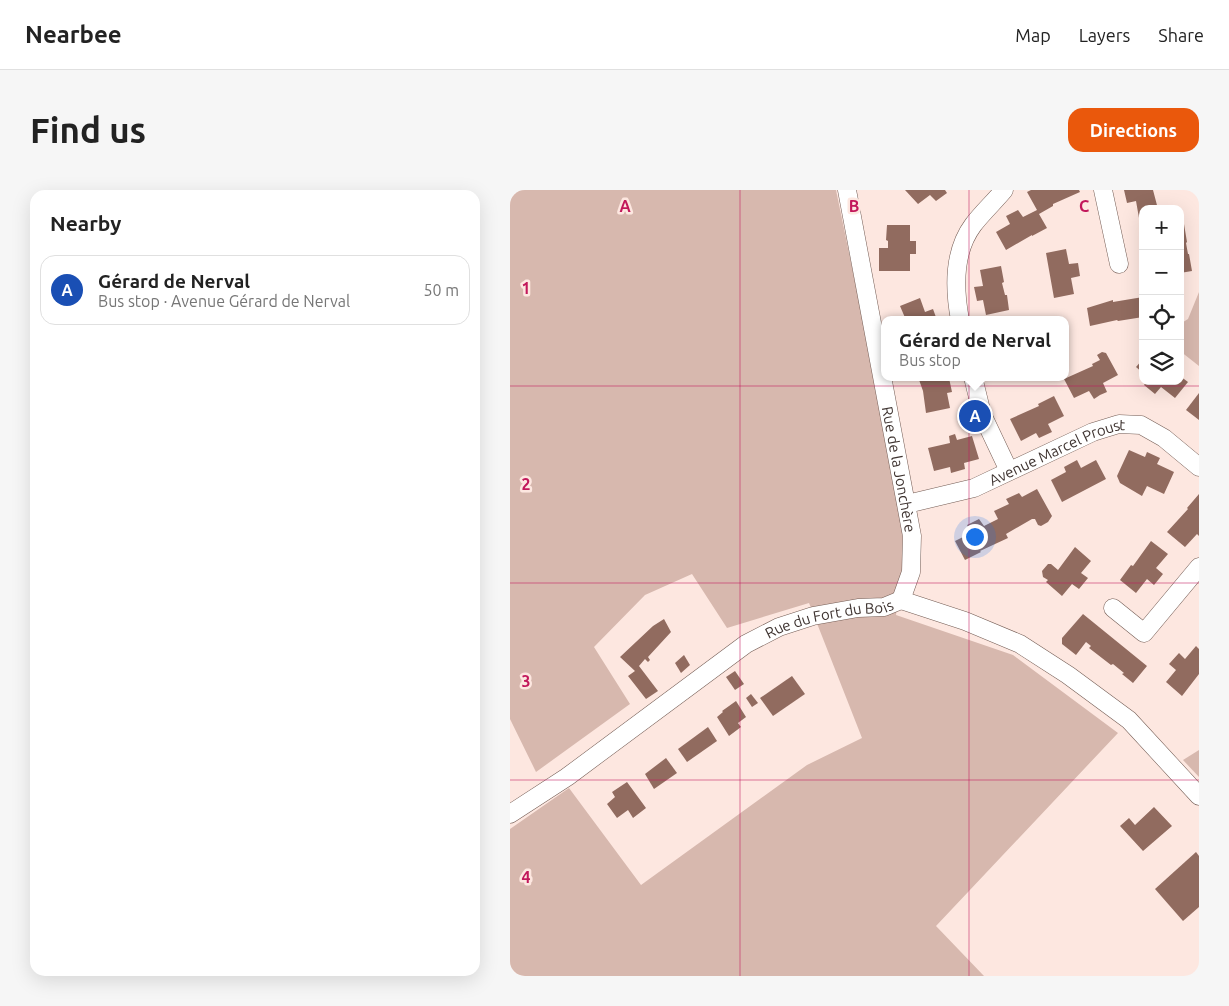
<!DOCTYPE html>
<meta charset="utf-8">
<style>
:root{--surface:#fff;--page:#f6f6f6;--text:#222;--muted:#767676;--line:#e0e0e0;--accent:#ea580c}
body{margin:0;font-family:Ubuntu,sans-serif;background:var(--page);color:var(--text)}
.controls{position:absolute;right:15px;top:15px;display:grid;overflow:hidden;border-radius:10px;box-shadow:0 5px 20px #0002}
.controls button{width:45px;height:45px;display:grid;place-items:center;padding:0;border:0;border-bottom:1px solid var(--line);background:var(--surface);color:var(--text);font:25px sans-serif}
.you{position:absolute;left:464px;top:346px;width:18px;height:18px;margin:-12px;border:4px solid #fff;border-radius:50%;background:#1a73e8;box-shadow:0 0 0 8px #1a73e833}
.badge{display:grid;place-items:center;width:32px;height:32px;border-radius:50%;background:var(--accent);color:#fff;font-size:16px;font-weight:700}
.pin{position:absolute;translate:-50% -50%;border:2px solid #fff;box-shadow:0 1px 5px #0006}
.popup{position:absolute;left:371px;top:126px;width:188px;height:65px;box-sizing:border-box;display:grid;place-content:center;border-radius:10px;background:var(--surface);filter:drop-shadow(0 1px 4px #0005);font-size:16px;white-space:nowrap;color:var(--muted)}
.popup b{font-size:19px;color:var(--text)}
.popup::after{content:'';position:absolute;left:50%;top:100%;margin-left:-10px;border:10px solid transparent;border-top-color:var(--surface)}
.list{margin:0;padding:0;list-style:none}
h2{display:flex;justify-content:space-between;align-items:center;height:65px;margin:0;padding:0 20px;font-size:21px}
h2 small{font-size:16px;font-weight:400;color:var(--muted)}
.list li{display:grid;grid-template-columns:32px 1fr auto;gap:15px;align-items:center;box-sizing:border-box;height:70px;margin:0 10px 10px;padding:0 10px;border:1px solid var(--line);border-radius:15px}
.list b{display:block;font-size:19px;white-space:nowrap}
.list p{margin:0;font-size:16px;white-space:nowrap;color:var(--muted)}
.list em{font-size:16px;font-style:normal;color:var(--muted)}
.icon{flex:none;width:28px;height:28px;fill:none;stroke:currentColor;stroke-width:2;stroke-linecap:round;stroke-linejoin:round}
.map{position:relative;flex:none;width:689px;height:786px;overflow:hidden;border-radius:15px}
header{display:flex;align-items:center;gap:30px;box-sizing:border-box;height:70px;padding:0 25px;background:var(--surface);border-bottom:1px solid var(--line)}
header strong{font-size:24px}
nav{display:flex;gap:28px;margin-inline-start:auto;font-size:18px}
.intro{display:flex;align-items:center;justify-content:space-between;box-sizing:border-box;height:120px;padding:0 30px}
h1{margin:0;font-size:35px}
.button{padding:12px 22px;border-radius:15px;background:var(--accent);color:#fff;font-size:18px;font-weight:700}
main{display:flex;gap:30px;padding:0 30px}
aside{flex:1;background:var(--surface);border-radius:15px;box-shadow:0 5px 20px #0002}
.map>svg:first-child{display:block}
.green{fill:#d7b8ae}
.building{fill:#916b5f}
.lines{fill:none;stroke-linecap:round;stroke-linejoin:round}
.minor-casing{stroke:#745d55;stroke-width:19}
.minor{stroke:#fff;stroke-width:18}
.grid{fill:none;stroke:#c2185b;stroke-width:1;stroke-opacity:0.55}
.labels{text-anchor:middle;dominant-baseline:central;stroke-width:5;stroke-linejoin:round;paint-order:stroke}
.street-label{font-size:15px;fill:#3f3431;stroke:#fde7e0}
.grid-label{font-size:16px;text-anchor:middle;font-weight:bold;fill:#c2185b;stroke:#fde7e0;stroke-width:5;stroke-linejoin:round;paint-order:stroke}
</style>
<header>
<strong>Nearbee</strong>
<nav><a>Map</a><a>Layers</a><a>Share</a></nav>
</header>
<div class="intro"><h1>Find us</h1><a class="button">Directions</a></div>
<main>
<aside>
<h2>Nearby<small></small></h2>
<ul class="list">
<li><span class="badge" style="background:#1a4fb4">A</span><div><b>Gérard de Nerval</b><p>Bus stop · Avenue Gérard de Nerval</p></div><em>50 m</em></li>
</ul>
</aside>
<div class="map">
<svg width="689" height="786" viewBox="0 0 689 786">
<rect width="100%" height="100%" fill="#fde7e0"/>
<g class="green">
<polygon points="0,0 326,0 392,319 393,382 386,425 503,465 608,543 426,736 474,786 0,786 0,639 59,598 131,695 297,575 352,548 299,413 217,438 182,384 135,405 84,457 120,514 26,582 0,529"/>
<polygon points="689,102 689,176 670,161 670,134 678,129"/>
<polygon points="689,560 689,587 673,570"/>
</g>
<g class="building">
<polygon points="395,0 435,0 437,3 426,11 420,5 408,14"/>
<polygon points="521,0 569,0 570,2 543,14 543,16 529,24 537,38 522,46 522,45 496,60 486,42 500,34 496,26 508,20 513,27 527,20 517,2"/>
<polygon points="614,0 643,0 648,19 633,19 633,27 629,28 626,11 617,13"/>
<polygon points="673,28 677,52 676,53 678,64 679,64 682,81 670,83 670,29"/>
<polygon points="377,35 400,35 400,51 406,51 406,64 400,64 400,81 369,81 369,58 378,58 378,51 376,50"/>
<polygon points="556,59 559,74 568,73 570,86 561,88 564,104 544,108 536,63"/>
<polygon points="491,76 494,92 492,93 495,105 497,105 499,120 476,125 473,110 467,111 464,97 473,96 470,80"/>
<polygon points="633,107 633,127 608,131 607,130 580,136 577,118 603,110 603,112"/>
<polygon points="410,108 415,122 423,119 427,130 396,130 390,116"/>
<polygon points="592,162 596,163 608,185 593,193 597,202 590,205 584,209 579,201 564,208 554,189 583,176 582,174 590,170 587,165"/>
<polygon points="633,169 633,183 626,177"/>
<polygon points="670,186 678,192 665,208 651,197 645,204 634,195 637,191 670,191"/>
<polygon points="408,187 439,188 442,202 437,203 440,218 416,223 413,201"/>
<polygon points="689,203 689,230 676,220"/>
<polygon points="544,206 554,226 538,234 542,242 529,248 526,243 511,251 500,229 529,216 528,214"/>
<polygon points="445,244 447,250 462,246 469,269 454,273 455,279 441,283 440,277 424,281 418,258 440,253 439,246"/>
<polygon points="619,260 635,267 637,262 650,268 647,274 664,282 654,304 637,296 632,306 610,293 607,286"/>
<polygon points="567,270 571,278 586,270 596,289 552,312 541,290 556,282 554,277"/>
<polygon points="527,299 542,326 538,332 531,336 528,335 525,329 522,329 496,344 498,348 470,361 471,362 455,370 445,351 461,343 457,335 469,329 474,336 488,329 484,321 499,314 496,309 509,303 512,307"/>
<polygon points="689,304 689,346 687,344 675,357 657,342 678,319 677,318"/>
<polygon points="641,351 658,364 646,378 653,384 644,395 637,389 626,403 610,390 621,375 623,376"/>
<polygon points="565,357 581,371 571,383 578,388 569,399 562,394 552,406 536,392 538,390 533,387 532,381 538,374 541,374 548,380"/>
<polygon points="573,424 637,476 623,493 612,484 614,483 603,474 601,475 579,458 581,456 576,452 566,465 552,454 552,448"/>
<polygon points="154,429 161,442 138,467 140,470 138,472 135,469 129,476 148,501 136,509 118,486 125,481 110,467 143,436"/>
<polygon points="686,456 689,459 689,484 672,506 656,492 666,480 659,474 669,463 675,469"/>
<polygon points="174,465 180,475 171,483 165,473"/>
<polygon points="225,481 234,494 225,500 216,487"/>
<polygon points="282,486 295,504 263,526 250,508"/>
<polygon points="241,504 248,513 242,517 236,508"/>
<polygon points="226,511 236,527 228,533 231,537 219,546 207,527 213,522 212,521"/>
<polygon points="198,537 207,551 177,572 168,559"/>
<polygon points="156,568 167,583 144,599 135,584"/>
<polygon points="117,592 136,618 123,628 118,620 107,628 97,614 105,607 102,602"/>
<polygon points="644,617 662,636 633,661 610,636 619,628 625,635"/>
<polygon points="686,662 689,666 689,717 673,731 645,699"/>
</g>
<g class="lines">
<g class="minor-casing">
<g id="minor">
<path id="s1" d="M337,0L402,346L401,382L391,410"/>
<polyline points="593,0 609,74"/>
<path d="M450,130C444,98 443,62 463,35C472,23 484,12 494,0"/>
<polyline points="463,187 472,224 499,281"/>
<path id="s2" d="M397,314L464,298L583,242L609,234L631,235L654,248L689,277"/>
<polyline points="603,418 634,443 689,377"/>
<path id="s3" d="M0,624L57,587L236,454L269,437L303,426L348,418L374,417L391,410L455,431L510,454L558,485L619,530L689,606"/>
</g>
</g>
<use href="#minor" class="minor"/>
</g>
<path class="grid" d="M230,0V786M459,0V786M0,196H689M0,393H689M0,590H689"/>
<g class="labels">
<g class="street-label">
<text stroke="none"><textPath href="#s2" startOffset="160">Avenue Marcel Proust</textPath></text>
<text stroke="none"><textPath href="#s1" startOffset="284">Rue de la Jonchère</textPath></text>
<text stroke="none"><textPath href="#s3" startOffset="379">Rue du Fort du Bois</textPath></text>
</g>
</g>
<g class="grid-label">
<text x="115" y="22">A</text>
<text x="344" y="22">B</text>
<text x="574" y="22">C</text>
<text x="16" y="104">1</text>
<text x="16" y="300">2</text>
<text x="16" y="497">3</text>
<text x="16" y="693">4</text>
</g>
</svg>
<div class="controls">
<button>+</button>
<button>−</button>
<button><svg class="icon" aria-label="locate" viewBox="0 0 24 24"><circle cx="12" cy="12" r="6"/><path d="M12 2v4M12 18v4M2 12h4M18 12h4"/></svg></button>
<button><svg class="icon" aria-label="layers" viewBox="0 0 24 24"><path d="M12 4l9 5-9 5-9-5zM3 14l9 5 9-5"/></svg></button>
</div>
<div class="you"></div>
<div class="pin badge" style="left:465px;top:226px;background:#1a4fb4">A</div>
<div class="popup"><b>Gérard de Nerval</b>Bus stop</div>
</div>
</main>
